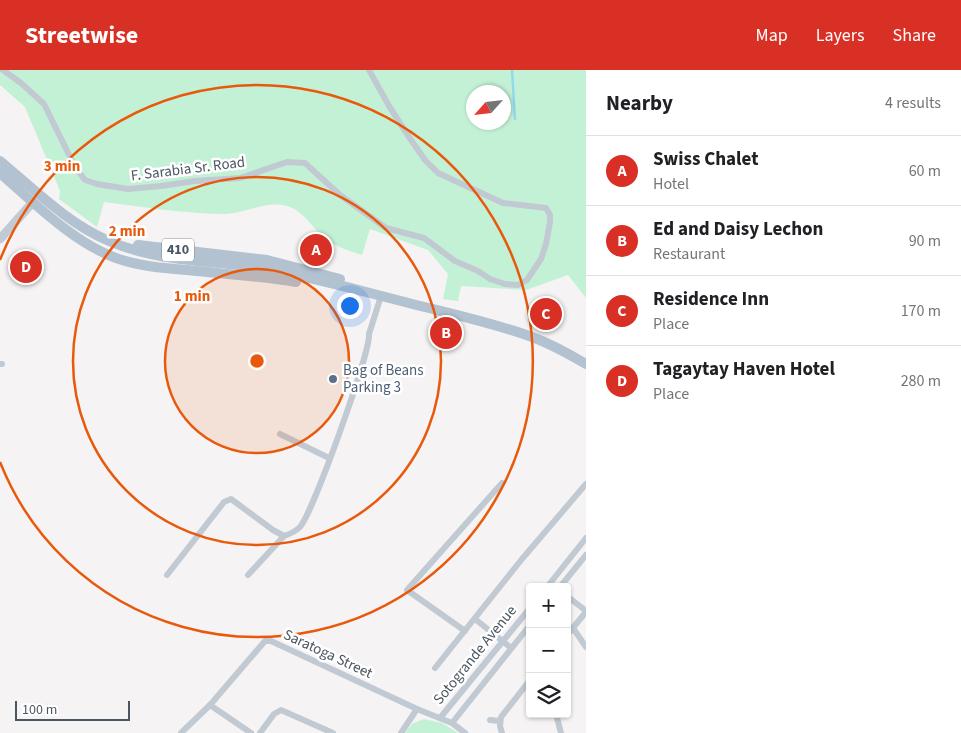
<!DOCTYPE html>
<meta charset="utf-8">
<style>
:root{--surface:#fff;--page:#f2f2f2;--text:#202124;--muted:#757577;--line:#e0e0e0;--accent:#d93025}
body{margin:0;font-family:"Source Sans 3",sans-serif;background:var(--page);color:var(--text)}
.controls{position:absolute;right:15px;bottom:15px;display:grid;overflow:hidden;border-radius:5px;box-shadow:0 1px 4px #0004}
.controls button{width:45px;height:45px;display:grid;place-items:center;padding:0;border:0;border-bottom:1px solid var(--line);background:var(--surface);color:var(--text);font:25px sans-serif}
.compass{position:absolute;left:466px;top:15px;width:45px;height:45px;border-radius:50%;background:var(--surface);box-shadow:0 1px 4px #0004;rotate:243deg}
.scale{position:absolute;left:15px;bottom:12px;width:115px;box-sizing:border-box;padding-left:5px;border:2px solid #4a5661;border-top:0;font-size:14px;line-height:18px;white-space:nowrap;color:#4a5661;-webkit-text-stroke:4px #fff;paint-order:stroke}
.you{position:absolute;left:349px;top:235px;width:18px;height:18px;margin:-12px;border:4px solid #fff;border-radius:50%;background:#1a73e8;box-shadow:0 0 0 8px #1a73e833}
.badge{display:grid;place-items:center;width:32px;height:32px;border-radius:50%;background:var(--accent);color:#fff;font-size:16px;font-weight:700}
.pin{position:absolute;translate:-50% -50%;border:2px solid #fff;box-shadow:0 1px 5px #0006}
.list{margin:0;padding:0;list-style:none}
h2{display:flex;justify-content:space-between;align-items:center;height:65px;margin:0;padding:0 20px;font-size:21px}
h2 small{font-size:16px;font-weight:400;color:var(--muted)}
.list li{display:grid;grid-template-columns:32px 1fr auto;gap:15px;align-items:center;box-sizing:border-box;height:70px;padding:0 20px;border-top:1px solid var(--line)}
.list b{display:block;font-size:19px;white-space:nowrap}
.list p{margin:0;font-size:16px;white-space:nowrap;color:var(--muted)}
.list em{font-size:16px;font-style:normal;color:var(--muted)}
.icon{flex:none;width:28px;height:28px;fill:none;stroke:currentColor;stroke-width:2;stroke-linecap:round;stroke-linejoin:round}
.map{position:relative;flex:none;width:586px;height:663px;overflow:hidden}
header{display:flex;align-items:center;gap:30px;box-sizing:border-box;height:70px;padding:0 25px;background:var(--accent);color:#fff}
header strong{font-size:24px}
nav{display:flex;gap:28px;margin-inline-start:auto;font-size:18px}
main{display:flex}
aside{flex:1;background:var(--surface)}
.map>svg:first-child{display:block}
.green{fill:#c3f1d5;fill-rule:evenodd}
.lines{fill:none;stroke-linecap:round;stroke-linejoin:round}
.stream{stroke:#90daee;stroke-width:2.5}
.street{stroke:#c1cad2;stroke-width:6}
.secondary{stroke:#c1cbd6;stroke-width:9}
.primary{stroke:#b3c2d1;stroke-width:10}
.ring{fill:none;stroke:#e8590c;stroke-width:2.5}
.service-dot{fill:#5c6f8a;stroke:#fff;stroke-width:2}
.labels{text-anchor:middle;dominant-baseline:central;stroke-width:5;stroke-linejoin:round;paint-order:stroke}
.shield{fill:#fff;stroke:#808990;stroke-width:1}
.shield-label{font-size:14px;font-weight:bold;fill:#4a5661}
.street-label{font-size:15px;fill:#4a5661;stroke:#fff}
.service-label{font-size:15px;fill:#4e5e75;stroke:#fff;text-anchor:start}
.centre{fill:#e8590c;stroke:#fff;stroke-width:2.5}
.ring-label{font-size:15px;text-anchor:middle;font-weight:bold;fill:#e8590c;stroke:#fff;stroke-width:5;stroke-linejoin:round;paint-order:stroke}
</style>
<header>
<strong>Streetwise</strong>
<nav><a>Map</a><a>Layers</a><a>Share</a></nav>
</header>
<main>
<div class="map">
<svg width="586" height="663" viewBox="0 0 586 663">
<rect width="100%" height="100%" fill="#f5f3f3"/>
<g class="green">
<path d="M0,0H586V228L568,205L526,220L461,216L458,231L443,229L448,204L428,180L370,159L362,185C350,181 337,177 327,170C312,159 305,141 287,136C267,130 246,143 227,144C186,144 145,137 104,132L97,157L59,129L60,121L25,37L0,15ZM473,22H503V52H473Z"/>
<polygon points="424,649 442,653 458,663 405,663 412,654"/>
</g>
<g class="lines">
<polyline class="stream" points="512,0 515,49"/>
<g class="street">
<polyline points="3,0 21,13 44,34 75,97 85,110 97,114 128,119 161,116 195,111 240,108 287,92 305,93 340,125 386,158 424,168 455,191 478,201 490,209 505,214 518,215 527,210 541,189 546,174 550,152 550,145 546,138 503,133 438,103 425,90 411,70 389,36 369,0"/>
<polyline points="0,294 2,294"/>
<polyline points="280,364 329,388"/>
<path d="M167,505L224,432L231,429L273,460L284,466C290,464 295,462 300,457C313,442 371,281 369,264L381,226"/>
<polyline points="248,505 284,466"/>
<polyline points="547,517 586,468"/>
<polyline points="560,517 586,485"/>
<polyline points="567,526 586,541"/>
<polyline points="475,549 511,578"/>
<polyline points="573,558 586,577"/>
<polyline points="465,561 407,520 502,413"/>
<polyline points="567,565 586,542"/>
<polyline points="435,598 522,489 586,414"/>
<polyline points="210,635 251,663"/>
<polyline points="556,644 561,663"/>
<polyline points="440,648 530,538"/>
<polyline points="490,650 500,651"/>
<polyline points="452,653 530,555"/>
<polyline points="181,663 210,635 265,571 271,571 417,639 452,653 465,663"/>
<polyline points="260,663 274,644 281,640 333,663"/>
<polyline points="401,663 417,639"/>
<polyline points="502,663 500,656 501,647 530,610"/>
</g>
<polyline class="secondary" points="0,169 33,132"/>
<g class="primary">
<path d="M0,91C35,120 67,153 109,171C157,192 210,190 261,198C309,206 357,220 405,232C447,243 491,252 532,267C551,274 569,284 586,294"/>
<path d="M0,103C33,132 74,173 116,188C138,196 163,198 187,200C223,204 260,206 296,212"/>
<polyline points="138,175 267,190 340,209"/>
</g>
</g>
<circle cx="257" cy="291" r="92" fill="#e8590c" fill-opacity=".12"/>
<g class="ring">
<circle cx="257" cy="291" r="92"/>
<circle cx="257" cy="291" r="184"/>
<path d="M0 190A276 276 0 1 1 0 392"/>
</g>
<circle class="service-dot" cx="333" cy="309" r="5"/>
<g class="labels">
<rect class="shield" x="162" y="168.5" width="32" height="23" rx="4"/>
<g class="shield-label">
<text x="178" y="180">410</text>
</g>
<g class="street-label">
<text transform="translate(188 99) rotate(-7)">F. Sarabia Sr. Road</text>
<text transform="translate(328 584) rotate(25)">Saratoga Street</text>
<text transform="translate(475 585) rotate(-51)">Sotogrande Avenue</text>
</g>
<g class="service-label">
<text x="343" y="300">Bag of Beans<tspan x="343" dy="17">Parking 3</tspan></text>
</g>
</g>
<circle cx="257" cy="291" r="8" class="centre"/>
<g class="ring-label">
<text x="62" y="101">3 min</text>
<text x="127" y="166">2 min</text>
<text x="192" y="231">1 min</text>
</g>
</svg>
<div class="controls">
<button>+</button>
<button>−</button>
<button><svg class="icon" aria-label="layers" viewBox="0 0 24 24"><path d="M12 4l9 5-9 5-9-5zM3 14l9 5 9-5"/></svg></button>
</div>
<svg class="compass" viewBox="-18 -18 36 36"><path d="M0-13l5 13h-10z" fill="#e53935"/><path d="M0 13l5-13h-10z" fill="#757577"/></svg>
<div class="scale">100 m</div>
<div class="you"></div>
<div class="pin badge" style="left:316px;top:180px">A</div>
<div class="pin badge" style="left:446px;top:263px">B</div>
<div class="pin badge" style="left:546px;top:244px">C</div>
<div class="pin badge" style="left:26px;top:197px">D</div>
</div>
<aside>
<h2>Nearby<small>4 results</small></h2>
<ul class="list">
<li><span class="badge">A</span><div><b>Swiss Chalet</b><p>Hotel</p></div><em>60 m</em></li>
<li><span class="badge">B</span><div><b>Ed and Daisy Lechon</b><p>Restaurant</p></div><em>90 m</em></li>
<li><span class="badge">C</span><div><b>Residence Inn</b><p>Place</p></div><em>170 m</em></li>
<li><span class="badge">D</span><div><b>Tagaytay Haven Hotel</b><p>Place</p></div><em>280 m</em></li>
</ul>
</aside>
</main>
